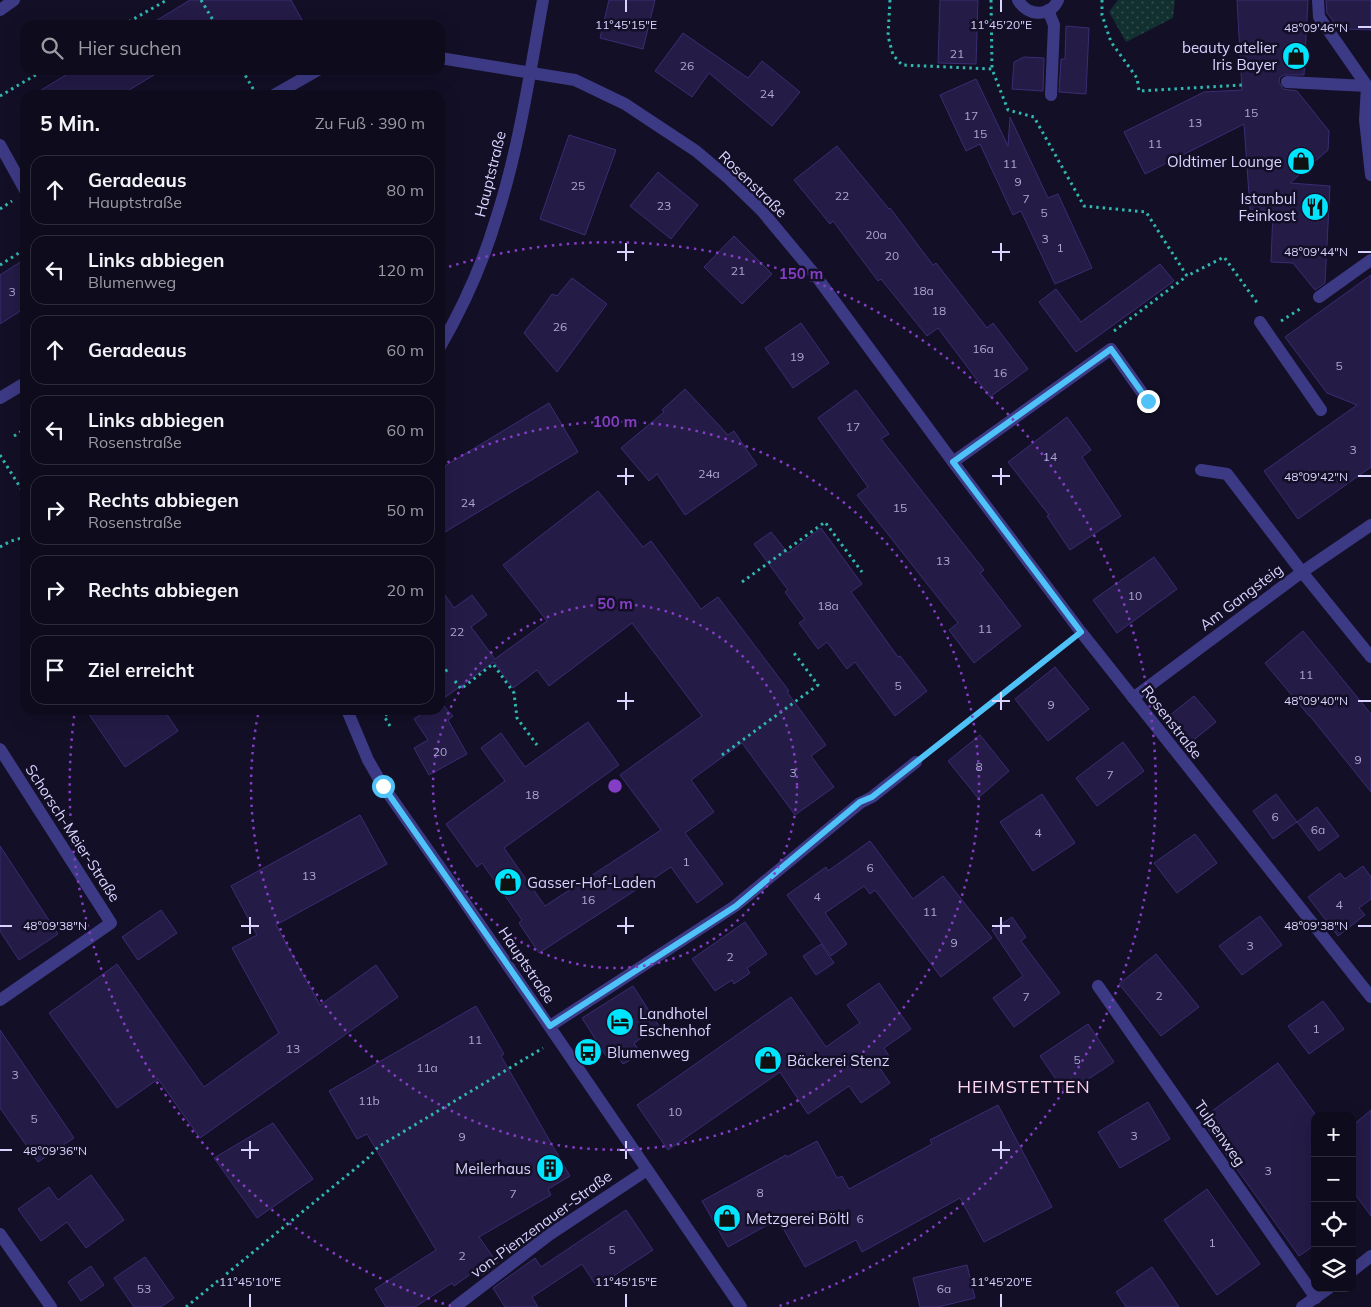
<!DOCTYPE html>
<html lang="de">
<meta charset="utf-8">
<style>
:root{--surface:#0e0b1c;--page:#171425;--text:#f1f3f6;--muted:#9b9ba3;--line:#2e2b3b}
body{margin:0;font-family:Mulish,sans-serif;background:var(--page);color:var(--text)}
.controls{position:absolute;right:15px;bottom:15px;display:grid;overflow:hidden;border-radius:10px;box-shadow:0 5px 20px #0002}
.controls button{width:45px;height:45px;display:grid;place-items:center;padding:0;border:0;border-bottom:1px solid var(--line);background:var(--surface);color:var(--text);font:25px sans-serif}
.stop{position:absolute;width:15px;height:15px;margin:-11px;border:4px solid #4fc3f7;border-radius:50%;background:#fff}
.stop.end{background:#4fc3f7;border-color:#fff;box-shadow:0 1px 5px #0008}
.list{margin:0;padding:0;list-style:none}
h2{display:flex;justify-content:space-between;align-items:center;height:65px;margin:0;padding:0 20px;font-size:21px}
h2 small{font-size:16px;font-weight:400;color:var(--muted)}
.list li{display:grid;grid-template-columns:32px 1fr auto;gap:15px;align-items:center;box-sizing:border-box;height:70px;margin:0 10px 10px;padding:0 10px;border:1px solid var(--line);border-radius:15px}
.list b{display:block;font-size:19px;white-space:nowrap}
.list p{margin:0;font-size:16px;white-space:nowrap;color:var(--muted)}
.list em{font-size:16px;font-style:normal;color:var(--muted)}
.icon{flex:none;width:28px;height:28px;fill:none;stroke:currentColor;stroke-width:2;stroke-linecap:round;stroke-linejoin:round}
.map{position:relative;flex:none;width:1371px;height:1307px;overflow:hidden}
.search{position:absolute;background:var(--surface);box-shadow:0 5px 20px #0002;left:20px;top:20px;width:425px;height:55px;display:flex;align-items:center;gap:12px;box-sizing:border-box;padding:0 18px;border-radius:15px;color:var(--muted);font-size:19px}
.panel{position:absolute;background:var(--surface);box-shadow:0 5px 20px #0002;left:20px;top:90px;width:425px;height:625px;border-radius:15px}
.map>svg:first-child{display:block}
.park{fill:url(#park-dots)}
.building{fill:#241b47;stroke:#3b2d73}
.lines{fill:none;stroke-linecap:round;stroke-linejoin:round}
.path{stroke:#2fb8b0;stroke-width:3;stroke-dasharray:2.5 4;stroke-linecap:butt}
.minor{stroke:#3d3a85;stroke-width:12}
.route{stroke:#4fc3f7;stroke-width:6}
.ticks{fill:none;stroke:#d9d4ff;stroke-width:2}
.ring{fill:none;stroke:#843dc5;stroke-width:2.5;stroke-dasharray:2.5 5}
.labels{text-anchor:middle;dominant-baseline:central;stroke-width:5;stroke-linejoin:round;paint-order:stroke}
.number-label{font-size:12px;fill:#aca6d1}
.poi-label{font-size:15px;fill:#d9d4ff;stroke:#130f26;text-anchor:start}
.street-label{font-size:15px;fill:#d9d4ff;stroke:#130f26}
.quarter-label{font-size:18px;letter-spacing:1px;fill:#ffd6f0;stroke:#130f26}
.ticks-label{font-size:12px;text-anchor:middle;fill:#d9d4ff;stroke:#130f26;stroke-width:5;stroke-linejoin:round;paint-order:stroke}
.centre{fill:#843dc5;stroke:#130f26;stroke-width:2.5}
.ring-label{font-size:15px;text-anchor:middle;font-weight:bold;fill:#843dc5;stroke:#130f26;stroke-width:5;stroke-linejoin:round;paint-order:stroke}
</style>
<div class="map">
<svg width="1371" height="1307" viewBox="0 0 1371 1307">
<defs>
<pattern id="park-dots" width="8" height="8" patternUnits="userSpaceOnUse" patternTransform="scale(1.25)"><rect width="8" height="8" fill="#12302f"/><path d="M2 2h.1M6 6h.1" fill="none" stroke="#344d4e" stroke-width="1.8" stroke-linecap="round"/></pattern>
</defs>
<rect width="100%" height="100%" fill="#130f26"/>
<polygon class="park" points="1118,0 1175,0 1173,18 1126,42 1109,12"/>
<g class="building">
<polygon points="190,0 291,0 305,25 149,25"/>
<polygon points="609,0 655,0 643,49 600,38"/>
<polygon points="940,0 978,0 976,64 938,63"/>
<polygon points="1237,0 1308,0 1304,75 1284,75 1280,77 1279,82 1283,89 1297,91 1329,131 1328,150 1290,183 1330,186 1325,283 1315,290 1293,263 1271,262 1273,211 1250,209 1244,124 1145,174 1124,132 1204,92 1242,90"/>
<polygon points="1326,0 1371,0 1371,30 1345,29 1337,26 1327,13"/>
<polygon points="1066,26 1089,28 1086,94 1059,92 1061,59 1065,59"/>
<polygon points="683,33 748,78 762,61 800,92 772,126 709,73 692,97 655,71"/>
<polygon points="1024,57 1044,58 1043,91 1012,89 1014,62"/>
<polygon points="74,70 162,70 121,95 33,95"/>
<polygon points="976,79 1008,146 1010,117 1048,198 1058,194 1092,268 1055,284 1021,211 1013,215 980,144 966,151 940,95"/>
<polygon points="569,135 616,150 585,235 540,219"/>
<polygon points="837,146 889,209 890,208 933,265 936,263 987,328 993,323 1028,369 990,397 938,328 927,336 881,279 878,281 833,221 830,224 794,180"/>
<polygon points="658,172 698,205 671,239 630,206"/>
<polygon points="734,236 772,274 742,304 704,267"/>
<polygon points="25,259 25,308 0,324 0,275"/>
<polygon points="1160,264 1174,281 1076,352 1039,302 1056,289 1081,322"/>
<polygon points="1371,275 1371,467 1298,519 1264,471 1357,405 1327,393 1285,337"/>
<polygon points="572,278 607,304 557,372 524,333 552,294 557,296"/>
<polygon points="801,323 829,363 793,388 765,348"/>
<polygon points="685,389 728,435 734,431 757,465 685,515 657,474 649,481 621,448 664,412 662,410"/>
<polygon points="856,390 889,434 881,439 984,570 980,573 1021,626 974,663 949,630 958,623 857,495 868,487 818,418"/>
<polygon points="549,403 578,452 440,535 440,469"/>
<polygon points="1067,417 1091,450 1082,457 1121,516 1070,550 1047,516 1049,515 1008,462"/>
<polygon points="598,491 643,547 651,541 701,609 718,597 789,691 787,692 826,745 811,756 834,787 795,815 742,743 691,780 714,812 685,833 723,884 697,903 671,867 539,953 519,923 522,920 482,863 477,867 446,824 505,781 481,748 501,733 525,767 588,722 619,765 504,848 545,906 661,830 620,775 702,716 632,623 549,686 537,670 513,688 494,662 440,701 440,588 454,608 472,595 487,615 471,627 495,659 547,621 503,565"/>
<polygon points="821,528 862,584 851,592 898,657 900,656 927,691 895,716 855,662 847,669 827,642 818,649 799,623 805,619 785,592 788,590 754,544 771,532 788,553"/>
<polygon points="1154,557 1177,589 1117,633 1093,600"/>
<polygon points="1303,631 1371,714 1371,792 1310,716 1309,716 1265,663"/>
<polygon points="1055,667 1089,709 1048,741 1015,699"/>
<polygon points="1194,696 1216,722 1185,747 1164,720"/>
<polygon points="440,702 453,716 448,720 467,754 429,775 414,748 428,740 414,719 428,710 440,710"/>
<polygon points="86,710 164,710 178,731 125,767"/>
<polygon points="980,735 1009,771 978,798 948,761"/>
<polygon points="1123,742 1144,771 1097,806 1076,778"/>
<polygon points="1042,794 1075,843 1033,871 1000,822"/>
<polygon points="1276,794 1297,822 1273,839 1253,811"/>
<polygon points="1317,807 1339,836 1319,851 1297,822"/>
<polygon points="360,815 387,864 276,925 320,1005 376,965 398,997 200,1138 158,1079 117,1108 49,1013 117,964 204,1087 279,1033 232,948 257,935 231,886"/>
<polygon points="1195,834 1217,863 1177,893 1154,863"/>
<polygon points="870,841 913,899 943,876 992,938 941,977 875,890 870,894 864,886 825,913 847,944 831,956 787,895 826,867 828,871"/>
<polygon points="0,846 58,934 19,960 0,931"/>
<polygon points="1363,866 1371,877 1371,899 1359,908 1365,915 1338,936 1308,897 1340,873 1345,879"/>
<polygon points="161,910 177,933 138,960 122,937"/>
<polygon points="1260,916 1282,945 1242,975 1219,946"/>
<polygon points="1012,917 1026,937 1021,941 1060,993 1014,1027 993,998 1023,976 992,930"/>
<polygon points="745,922 767,954 747,968 750,973 734,984 732,980 715,991 692,959"/>
<polygon points="821,944 834,963 816,975 803,956"/>
<polygon points="1156,954 1199,1007 1161,1036 1119,984"/>
<polygon points="879,983 911,1029 884,1048 889,1056 877,1064 890,1083 861,1103 849,1086 808,1114 780,1072 668,1150 637,1105 791,997 826,1047 860,1023 847,1005"/>
<polygon points="633,986 659,1026 634,1043 641,1054 623,1064 616,1054 608,1059 582,1018"/>
<polygon points="1323,1001 1344,1029 1309,1054 1288,1026"/>
<polygon points="476,1006 504,1054 501,1056 570,1176 548,1189 551,1195 479,1237 498,1264 483,1275 479,1268 454,1286 452,1283 415,1307 386,1307 375,1289 436,1250 367,1134 357,1139 329,1091"/>
<polygon points="1088,1024 1114,1062 1066,1094 1040,1056"/>
<polygon points="0,1030 74,1138 38,1162 0,1108"/>
<polygon points="1278,1063 1315,1114 1315,1245 1299,1256 1201,1119"/>
<polygon points="1148,1102 1170,1139 1120,1168 1098,1132"/>
<polygon points="998,1105 1052,1207 984,1242 960,1198 862,1252 856,1240 805,1267 778,1219 728,1247 702,1201 786,1155 787,1157 817,1141 837,1178 842,1176 849,1189 932,1144 930,1140"/>
<polygon points="1371,1110 1371,1216 1352,1190 1352,1126"/>
<polygon points="273,1123 313,1179 257,1218 214,1158"/>
<polygon points="91,1175 124,1220 86,1248 67,1222 41,1241 18,1209 49,1187 58,1200"/>
<polygon points="1207,1189 1260,1264 1217,1295 1164,1220"/>
<polygon points="626,1210 653,1250 597,1287 582,1264 532,1297 538,1307 505,1307 493,1288 535,1258 541,1267"/>
<polygon points="145,1257 174,1298 161,1307 134,1307 114,1278"/>
<polygon points="967,1265 975,1298 938,1307 920,1307 913,1278"/>
<polygon points="91,1266 104,1285 81,1301 68,1282"/>
<polygon points="1152,1267 1179,1307 1126,1307 1116,1292"/>
</g>
<g class="lines">
<g class="path">
<polyline points="201,0 216,25"/>
<polyline points="890,0 888,36 893,55 902,65 992,69 1008,110 1034,117 1084,206 1146,212 1187,276 1224,257 1258,304"/>
<polyline points="991,0 992,69"/>
<polyline points="1102,0 1102,15 1111,42 1137,78 1139,91 1242,85"/>
<polyline points="123,25 167,0"/>
<polyline points="242,70 255,92"/>
<polyline points="0,96 44,70"/>
<polyline points="0,209 12,201"/>
<polyline points="0,265 25,249"/>
<polyline points="1281,321 1303,307"/>
<polyline points="1114,331 1187,276"/>
<polyline points="14,436 25,429"/>
<polyline points="0,455 25,495"/>
<polyline points="0,547 11,541 25,537"/>
<polyline points="742,582 825,522 862,572"/>
<polyline points="440,675 450,668"/>
<polyline points="455,681 461,689 493,664 514,693 517,718 537,745"/>
<polyline points="390,726 384,716 392,710"/>
<polyline points="931,751 1067,643"/>
<polyline points="722,755 818,685 794,653"/>
<polyline points="186,1307 367,1159 378,1147 543,1048"/>
</g>
<g class="minor">
<path d="M1018,0C1027,16 1050,18 1058,0"/>
<polyline points="1318,0 1319,17 1367,86 1365,120 1371,175"/>
<polyline points="0,10 14,0"/>
<polyline points="1048,10 1054,25 1051,95"/>
<polyline points="440,58 575,80 625,104 696,151 728,178 762,211 816,276 953,462 1081,632 1371,997"/>
<polyline points="1287,82 1367,86"/>
<polyline points="274,95 318,70"/>
<polyline points="0,145 25,190"/>
<polyline points="1319,297 1371,260"/>
<polyline points="1260,322 1321,410"/>
<path d="M440,347C463,307 483,263 496,219C519,149 530,72 543,0"/>
<polyline points="0,398 25,383"/>
<polyline points="953,462 1111,349 1148,401"/>
<polyline points="1201,470 1227,474 1302,572 1371,657"/>
<polyline points="1133,698 1302,572 1371,525"/>
<polyline points="347,710 368,760 383,786 461,897 741,1307"/>
<polyline points="0,749 111,923 0,1000"/>
<polyline points="1098,986 1316,1298"/>
<polyline points="550,1026 735,906 860,803 872,797 916,762"/>
<polyline points="0,1234 51,1307"/>
<polyline points="1352,1271 1371,1256"/>
<polyline points="455,1307 549,1235 647,1170"/>
<polyline points="1302,1307 1329,1288"/>
</g>
</g>
<g class="lines">
<polyline class="route" points="383,786 550,1026 736,906 860,802 872,797 1081,632 953,462 1111,349 1148,401"/>
</g>
<path class="ticks" d="M626,0V12M1001,0V12M1358,27H1371M626,243V261M1001,243V261M617,252H634M992,252H1010M1358,252H1371M626,468V485M1001,468V485M617,476H634M992,476H1010M1358,476H1371M626,692V710M1001,692V710M617,701H634M992,701H1010M1358,701H1371M250,917V934M626,917V934M1001,917V934M0,926H12M241,926H259M617,926H634M992,926H1010M1358,926H1371M250,1141V1159M626,1141V1159M1001,1141V1159M0,1150H12M241,1150H259M617,1150H634M992,1150H1010M250,1294V1307M626,1294V1307M1001,1294V1307"/>
<g class="ring">
<circle cx="615" cy="786" r="182"/>
<path d="M441 466A364 364 0 1 1 259 710"/>
<path d="M451 1306A545 545 0 0 1 75 710M442 269A545 545 0 1 1 779 1306"/>
</g>
<defs>
<g id="shop-disc" transform="scale(1.4375)"><circle r="9.5" fill="#00e5ff" stroke="#130f26"/><path d="M-5-2.5h2.3a2.7 3.5 0 0 1 5.4 0H5L5.5 6h-11ZM-1.5-2.5h3a1.5 2.3 0 0 0-3 0Z" fill="#111"/></g>
<g id="restaurant-disc" transform="scale(1.4375)"><circle r="9.5" fill="#00e5ff" stroke="#130f26"/><path d="M-5-6h1v4h1v-4h1v4h1v-4h1v5L-1.5 .5V6h-2V.5L-5-1ZM5-6V6H3V1.5H1.5Q1.5-4 5-6Z" fill="#111"/></g>
<g id="hotel-disc" transform="scale(1.4375)"><circle r="9.5" fill="#00e5ff" stroke="#130f26"/><path d="M-6-4.5h1.5V1H6V5H4.5V3h-9V5H-6ZM-4 0a1.8 1.8 0 1 1 3.6 0ZM.5 0V-2.5h3Q6-2.5 6 0Z" fill="#111"/></g>
<g id="bus-disc" transform="scale(1.4375)"><circle r="9.5" fill="#00e5ff" stroke="#130f26"/><path d="M-5-6H5V4H4V6H2V4H-2V6H-4V4H-5ZM-3.5-4V0h7V-4ZM-3.5 1.2v1.5H-2V1.2ZM2 1.2v1.5H3.5V1.2Z" fill="#111"/></g>
<g id="building-disc" transform="scale(1.4375)"><circle r="9.5" fill="#00e5ff" stroke="#130f26"/><path d="M-4-6H4V6H1V3H-1V6H-4ZM-2.5-4.3h1.7v1.8h-1.7ZM.8-4.3h1.7v1.8H.8ZM-2.5-1h1.7V.8h-1.7ZM.8-1h1.7V.8H.8Z" fill="#111"/></g>
</defs>
<g fill-rule="evenodd">
<use href="#shop-disc" x="1296" y="56"/>
<use href="#shop-disc" x="1301" y="161"/>
<use href="#restaurant-disc" x="1315" y="207"/>
<use href="#shop-disc" x="508" y="882"/>
<use href="#hotel-disc" x="620" y="1022"/>
<use href="#bus-disc" x="588" y="1052"/>
<use href="#shop-disc" x="768" y="1060"/>
<use href="#building-disc" x="550" y="1168"/>
<use href="#shop-disc" x="727" y="1218"/>
</g>
<g class="labels">
<g class="number-label">
<text x="957" y="53">21</text>
<text x="687" y="65">26</text>
<text x="767" y="93">24</text>
<text x="1251" y="112">15</text>
<text x="971" y="115">17</text>
<text x="1195" y="122">13</text>
<text x="980" y="133">15</text>
<text x="1155" y="143">11</text>
<text x="1010" y="163">11</text>
<text x="1018" y="181">9</text>
<text x="578" y="185">25</text>
<text x="842" y="195">22</text>
<text x="1026" y="198">7</text>
<text x="664" y="205">23</text>
<text x="1044" y="212">5</text>
<text x="876" y="234">20a</text>
<text x="1045" y="238">3</text>
<text x="1060" y="247">1</text>
<text x="892" y="255">20</text>
<text x="738" y="270">21</text>
<text x="923" y="290">18a</text>
<text x="12" y="291">3</text>
<text x="939" y="310">18</text>
<text x="560" y="326">26</text>
<text x="983" y="348">16a</text>
<text x="797" y="356">19</text>
<text x="1339" y="365">5</text>
<text x="1000" y="372">16</text>
<text x="853" y="426">17</text>
<text x="1353" y="449">3</text>
<text x="1050" y="456">14</text>
<text x="709" y="473">24a</text>
<text x="468" y="502">24</text>
<text x="900" y="507">15</text>
<text x="943" y="560">13</text>
<text x="1135" y="595">10</text>
<text x="828" y="605">18a</text>
<text x="985" y="628">11</text>
<text x="457" y="631">22</text>
<text x="1306" y="674">11</text>
<text x="898" y="685">5</text>
<text x="1051" y="704">9</text>
<text x="440" y="751">20</text>
<text x="1358" y="759">9</text>
<text x="979" y="766">8</text>
<text x="793" y="772">3</text>
<text x="1110" y="774">7</text>
<text x="532" y="794">18</text>
<text x="1275" y="816">6</text>
<text x="1318" y="829">6a</text>
<text x="1038" y="832">4</text>
<text x="686" y="861">1</text>
<text x="870" y="867">6</text>
<text x="309" y="875">13</text>
<text x="817" y="896">4</text>
<text x="588" y="899">16</text>
<text x="1339" y="904">4</text>
<text x="930" y="911">11</text>
<text x="954" y="942">9</text>
<text x="1250" y="945">3</text>
<text x="730" y="956">2</text>
<text x="1159" y="995">2</text>
<text x="1026" y="996">7</text>
<text x="1316" y="1028">1</text>
<text x="475" y="1039">11</text>
<text x="293" y="1048">13</text>
<text x="1077" y="1059">5</text>
<text x="427" y="1067">11a</text>
<text x="15" y="1074">3</text>
<text x="369" y="1100">11b</text>
<text x="675" y="1111">10</text>
<text x="34" y="1118">5</text>
<text x="1134" y="1135">3</text>
<text x="462" y="1136">9</text>
<text x="1268" y="1170">3</text>
<text x="760" y="1192">8</text>
<text x="513" y="1193">7</text>
<text x="860" y="1218">6</text>
<text x="1212" y="1242">1</text>
<text x="612" y="1249">5</text>
<text x="462" y="1255">2</text>
<text x="144" y="1288">53</text>
<text x="944" y="1288">6a</text>
</g>
<g class="poi-label">
<text x="1277" y="47" text-anchor="end">beauty atelier<tspan x="1277" dy="17">Iris Bayer</tspan></text>
<text x="1282" y="161" text-anchor="end">Oldtimer Lounge</text>
<text x="1296" y="198" text-anchor="end">Istanbul<tspan x="1296" dy="17">Feinkost</tspan></text>
<text x="527" y="882">Gasser-Hof-Laden</text>
<text x="639" y="1013">Landhotel<tspan x="639" dy="17">Eschenhof</tspan></text>
<text x="607" y="1052">Blumenweg</text>
<text x="787" y="1060">Bäckerei Stenz</text>
<text x="531" y="1168" text-anchor="end">Meilerhaus</text>
<text x="746" y="1218">Metzgerei Böltl</text>
</g>
<g class="street-label">
<text transform="translate(490 174) rotate(-76)">Hauptstraße</text>
<text transform="translate(753 184) rotate(44)">Rosenstraße</text>
<text transform="translate(1241 597) rotate(-37)">Am Gangsteig</text>
<text transform="translate(1172 722) rotate(52)">Rosenstraße</text>
<text transform="translate(73 833) rotate(57)">Schorsch-Meier-Straße</text>
<text transform="translate(527 965) rotate(56)">Hauptstraße</text>
<text transform="translate(1220 1133) rotate(55)">Tulpenweg</text>
<text transform="translate(541 1224) rotate(-36)">von-Pienzenauer-Straße</text>
</g>
<g class="quarter-label">
<text x="1024" y="1086">HEIMSTETTEN</text>
</g>
</g>
<g class="ticks-label">
<text x="626" y="29">11°45'15"E</text>
<text x="1001" y="29">11°45'20"E</text>
<text x="1316" y="32">48°09'46"N</text>
<text x="1316" y="256">48°09'44"N</text>
<text x="1316" y="481">48°09'42"N</text>
<text x="1316" y="705">48°09'40"N</text>
<text x="55" y="930">48°09'38"N</text>
<text x="1316" y="930">48°09'38"N</text>
<text x="55" y="1155">48°09'36"N</text>
<text x="250" y="1286">11°45'10"E</text>
<text x="626" y="1286">11°45'15"E</text>
<text x="1001" y="1286">11°45'20"E</text>
</g>
<circle cx="615" cy="786" r="8" class="centre"/>
<g class="ring-label">
<text x="801" y="279">150 m</text>
<text x="615" y="427">100 m</text>
<text x="615" y="609">50 m</text>
</g>
</svg>
<div class="controls">
<button>+</button>
<button>−</button>
<button><svg class="icon" aria-label="locate" viewBox="0 0 24 24"><circle cx="12" cy="12" r="6"/><path d="M12 2v4M12 18v4M2 12h4M18 12h4"/></svg></button>
<button><svg class="icon" aria-label="layers" viewBox="0 0 24 24"><path d="M12 4l9 5-9 5-9-5zM3 14l9 5 9-5"/></svg></button>
</div>
<div class="stop" style="left:383px;top:786px"></div>
<div class="stop end" style="left:1148px;top:401px"></div>
<div class="search"><svg class="icon" aria-label="search" viewBox="0 0 24 24"><circle cx="10" cy="10" r="6"/><path d="M15 15l6 6"/></svg>Hier suchen</div>
<section class="panel">
<h2>5 Min.<small>Zu Fuß · 390 m</small></h2>
<ul class="list">
<li><svg class="icon" aria-label="ahead" viewBox="0 0 24 24"><path d="M12 20V5M6 11l6-6 6 6"/></svg><div><b>Geradeaus</b><p>Hauptstraße</p></div><em>80 m</em></li>
<li><svg class="icon" aria-label="left" viewBox="0 0 24 24"><path d="M17 20v-9H6M10 6l-5 5 5 5"/></svg><div><b>Links abbiegen</b><p>Blumenweg</p></div><em>120 m</em></li>
<li><svg class="icon" aria-label="ahead" viewBox="0 0 24 24"><path d="M12 20V5M6 11l6-6 6 6"/></svg><div><b>Geradeaus</b></div><em>60 m</em></li>
<li><svg class="icon" aria-label="left" viewBox="0 0 24 24"><path d="M17 20v-9H6M10 6l-5 5 5 5"/></svg><div><b>Links abbiegen</b><p>Rosenstraße</p></div><em>60 m</em></li>
<li><svg class="icon" aria-label="right" viewBox="0 0 24 24"><path d="M7 20v-9h11M14 6l5 5-5 5"/></svg><div><b>Rechts abbiegen</b><p>Rosenstraße</p></div><em>50 m</em></li>
<li><svg class="icon" aria-label="right" viewBox="0 0 24 24"><path d="M7 20v-9h11M14 6l5 5-5 5"/></svg><div><b>Rechts abbiegen</b></div><em>20 m</em></li>
<li><svg class="icon" aria-label="arrive" viewBox="0 0 24 24"><path d="M6 21V4h12l-3 4 3 4H6"/></svg><div><b>Ziel erreicht</b></div></li>
</ul>
</section>
</div>
